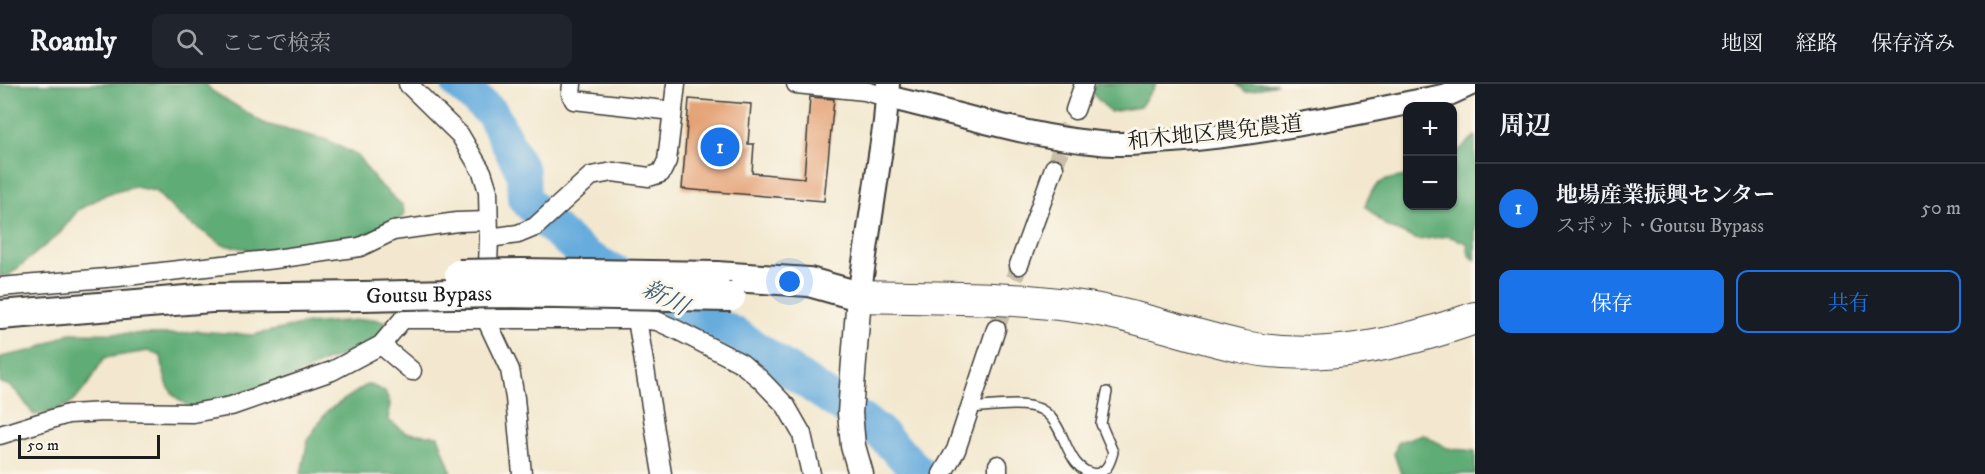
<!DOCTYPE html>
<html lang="ja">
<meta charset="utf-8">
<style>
:root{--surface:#171b24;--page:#20242c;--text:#f1f3f6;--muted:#9ea1a6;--line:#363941;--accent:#1a73e8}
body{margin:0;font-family:"IM FELL DW Pica","Noto Serif JP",serif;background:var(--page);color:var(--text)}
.controls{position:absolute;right:18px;top:18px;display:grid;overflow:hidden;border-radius:12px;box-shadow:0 2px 4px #0004}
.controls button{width:54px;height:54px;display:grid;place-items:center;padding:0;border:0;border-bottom:2px solid var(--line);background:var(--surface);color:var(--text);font:30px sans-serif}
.scale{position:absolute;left:18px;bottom:15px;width:142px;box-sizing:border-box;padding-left:6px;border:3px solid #1c1c1c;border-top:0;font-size:16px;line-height:21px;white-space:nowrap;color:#1c1c1c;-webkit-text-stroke:4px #fbf7ec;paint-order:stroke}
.you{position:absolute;left:790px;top:198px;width:21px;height:21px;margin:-15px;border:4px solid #fff;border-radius:50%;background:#1a73e8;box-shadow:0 0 0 9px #1a73e833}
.badge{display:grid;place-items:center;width:39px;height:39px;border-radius:50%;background:var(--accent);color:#fff;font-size:20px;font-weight:700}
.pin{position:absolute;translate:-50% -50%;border:3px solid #fff;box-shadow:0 2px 6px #0006}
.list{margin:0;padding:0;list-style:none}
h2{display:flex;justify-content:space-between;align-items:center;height:78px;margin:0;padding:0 24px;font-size:26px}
h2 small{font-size:20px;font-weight:400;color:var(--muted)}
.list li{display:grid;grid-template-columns:39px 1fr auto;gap:18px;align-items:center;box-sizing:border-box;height:90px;padding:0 24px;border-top:2px solid var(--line)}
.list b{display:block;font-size:22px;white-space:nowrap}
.list p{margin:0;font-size:20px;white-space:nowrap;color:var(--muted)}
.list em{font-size:20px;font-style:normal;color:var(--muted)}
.actions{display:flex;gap:12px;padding:18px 24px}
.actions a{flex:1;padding:14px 0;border:2px solid var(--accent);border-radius:12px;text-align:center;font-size:21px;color:var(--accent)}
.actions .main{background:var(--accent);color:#fff}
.icon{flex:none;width:33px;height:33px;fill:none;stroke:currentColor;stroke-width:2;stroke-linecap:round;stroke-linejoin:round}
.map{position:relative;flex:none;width:1475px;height:390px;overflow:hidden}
header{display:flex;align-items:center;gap:36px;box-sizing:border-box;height:84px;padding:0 30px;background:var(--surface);border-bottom:2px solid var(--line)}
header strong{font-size:28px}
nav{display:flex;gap:33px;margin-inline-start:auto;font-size:21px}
.search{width:420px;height:54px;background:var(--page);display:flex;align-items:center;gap:15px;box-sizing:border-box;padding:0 21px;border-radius:12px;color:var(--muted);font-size:22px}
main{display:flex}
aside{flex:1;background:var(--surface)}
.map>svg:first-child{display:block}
.forest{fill:#5fac76;stroke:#3e6449;stroke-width:1.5}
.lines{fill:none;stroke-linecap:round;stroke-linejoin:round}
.river{stroke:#66acdd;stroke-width:34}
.building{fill:#e4a073}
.minor-tunnel{stroke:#c8bfab;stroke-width:18;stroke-dasharray:18 9;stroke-linecap:butt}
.service-casing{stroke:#3c3b37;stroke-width:12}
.minor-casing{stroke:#3c3b37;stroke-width:21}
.tertiary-casing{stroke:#3c3b37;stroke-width:26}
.secondary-casing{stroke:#3c3b37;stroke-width:27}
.trunk-casing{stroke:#3c3b37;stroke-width:32}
.motorway-casing{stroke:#3c3b37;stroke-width:34}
.service{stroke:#fff;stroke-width:9}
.minor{stroke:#fff;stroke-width:18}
.tertiary{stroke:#fff;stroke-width:22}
.secondary{stroke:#fff;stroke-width:24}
.trunk{stroke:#fff;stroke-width:28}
.motorway{stroke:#fff;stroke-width:32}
.trunk-bridge-casing{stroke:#3c3b37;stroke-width:32;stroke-linecap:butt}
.trunk-bridge{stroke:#fff;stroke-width:28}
.labels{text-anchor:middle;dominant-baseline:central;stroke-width:6;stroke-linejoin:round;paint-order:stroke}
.street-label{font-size:22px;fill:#1c1c1c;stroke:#fbf7ec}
.water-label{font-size:24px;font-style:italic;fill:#3d5d73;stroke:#fbf7ec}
</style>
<header>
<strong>Roamly</strong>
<div class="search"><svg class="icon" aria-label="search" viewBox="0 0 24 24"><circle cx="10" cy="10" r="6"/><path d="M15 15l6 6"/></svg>ここで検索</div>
<nav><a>地図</a><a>経路</a><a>保存済み</a></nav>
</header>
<main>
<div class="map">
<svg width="1475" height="390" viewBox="0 0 1475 390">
<rect width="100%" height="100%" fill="#fbf7ec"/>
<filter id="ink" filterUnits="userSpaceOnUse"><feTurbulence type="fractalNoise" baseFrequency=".0167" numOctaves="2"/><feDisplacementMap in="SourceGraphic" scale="12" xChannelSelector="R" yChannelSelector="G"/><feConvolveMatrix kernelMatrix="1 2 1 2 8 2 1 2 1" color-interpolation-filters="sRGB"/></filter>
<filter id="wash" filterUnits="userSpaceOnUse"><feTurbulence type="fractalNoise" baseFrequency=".008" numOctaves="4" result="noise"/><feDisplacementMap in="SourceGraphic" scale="24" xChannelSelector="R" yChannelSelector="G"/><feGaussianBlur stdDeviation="1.35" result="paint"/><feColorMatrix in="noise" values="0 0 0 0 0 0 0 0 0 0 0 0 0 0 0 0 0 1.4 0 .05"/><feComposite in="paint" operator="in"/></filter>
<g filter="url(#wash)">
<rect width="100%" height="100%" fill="#f3e8cf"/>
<g class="forest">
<polygon points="0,0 206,0 212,7 265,40 327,56 358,72 376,97 402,121 405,131 393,139 353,156 257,167 223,161 181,133 155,107 135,103 107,110 78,126 59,150 8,192 0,192"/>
<polygon points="1096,0 1156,0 1140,23 1110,28 1092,9"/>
<polygon points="1237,0 1277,0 1246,8"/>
<path d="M1475,52V176L1469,171L1467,159L1448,152L1418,156L1386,142L1365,122C1374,96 1382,96 1407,92L1408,122H1452L1453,72Z"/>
<path d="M372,235L385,237L387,240L381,249L360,267L328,276L277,300L197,326C167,313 166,302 161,272L149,267L104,274C83,308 77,325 34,331C24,319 16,300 0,299V273L34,266L70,249L179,250L198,247L252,251L306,240Z"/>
<polygon points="368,300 385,307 390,319 388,336 407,349 438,352 452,390 301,390 308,355 327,327"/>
<polygon points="1423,350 1447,364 1475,367 1475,390 1401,390 1394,370 1398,358"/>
</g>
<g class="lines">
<polyline class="river" points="458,0 492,29 523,89 524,114 548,140 587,173 737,251 877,346 921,390"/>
</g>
<g id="blocks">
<polygon class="building" points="810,13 834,15 824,117 682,105 689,15 751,20 748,60 754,60 752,89 804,94"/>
</g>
</g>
<g filter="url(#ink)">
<use href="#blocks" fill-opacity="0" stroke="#3c3b37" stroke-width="1.5"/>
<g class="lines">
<g class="minor-tunnel">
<polyline points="1054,84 1075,26"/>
<polyline points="996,245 1019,181"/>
</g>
<g class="service-casing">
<path id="service" d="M970,324C989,323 1023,317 1040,325C1068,339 1063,385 1095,390C1107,388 1110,379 1113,368L1101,340L1107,308"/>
</g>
<g class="minor-casing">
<g id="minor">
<polyline points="408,0 460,51 482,88 488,107 489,154 486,235 510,286 515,314 522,390"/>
<polyline points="572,0 571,10 574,16 673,27"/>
<polyline points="796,0 865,7 887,13"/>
<polyline points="1075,26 1084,0"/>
<polyline points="489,154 518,150 535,143 591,92 613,88 649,93 661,89 667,77 676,0"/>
<polyline points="1019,181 1054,84"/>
<polyline points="0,203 118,193 275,175 360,163 393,147 457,138 488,137"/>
<polyline points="637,235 662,390"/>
<polyline points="381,261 412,287"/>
<polyline points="0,351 68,330 105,328 193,329 231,322 332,287 381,261 403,235 637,235 657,237 677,246 741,279 760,295 786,322 802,350 811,390"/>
<polyline points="998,381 998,390"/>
<polyline points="942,390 956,366 996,245"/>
</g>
</g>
<g class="tertiary-casing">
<g id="tertiary">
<path d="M887,13C958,29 1027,53 1100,59C1124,62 1149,58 1173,57C1266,50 1357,29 1447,11L1471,0"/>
<polyline points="859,212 885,38 888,0"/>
</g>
</g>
<g class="secondary-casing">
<polyline id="secondary" points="859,212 850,329 853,362 861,390"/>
</g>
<g class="trunk-casing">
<g id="trunk">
<polyline points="716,192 809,198 859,212"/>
<polyline points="0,231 211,214 363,212"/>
</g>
</g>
<g class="motorway-casing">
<path id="motorway" d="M859,212C932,214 1008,212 1081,223C1136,231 1189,251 1244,263C1321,279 1402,260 1475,234"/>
</g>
<use href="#service" class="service"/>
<use href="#minor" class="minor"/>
<use href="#tertiary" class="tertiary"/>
<use href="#secondary" class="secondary"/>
<use href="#trunk" class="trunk"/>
<use href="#motorway" class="motorway"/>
<g class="trunk-bridge-casing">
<g id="trunk-bridge">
<polyline points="459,190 521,189 716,192"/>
<path id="s1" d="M363,212L495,209L731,213"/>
</g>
</g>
<use href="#trunk-bridge" class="trunk-bridge"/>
</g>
</g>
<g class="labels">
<g class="street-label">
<text transform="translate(1215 49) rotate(-6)">和木地区農免農道</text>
<text stroke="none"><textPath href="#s1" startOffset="66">Goutsu Bypass</textPath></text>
</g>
<g class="water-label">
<text transform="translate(665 214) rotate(28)">新川</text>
</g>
</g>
</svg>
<div class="controls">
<button>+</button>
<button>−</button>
</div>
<div class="scale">50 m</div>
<div class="you"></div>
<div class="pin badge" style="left:720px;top:63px">1</div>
</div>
<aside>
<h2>周辺<small></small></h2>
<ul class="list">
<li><span class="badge">1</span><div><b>地場産業振興センター</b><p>スポット · Goutsu Bypass</p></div><em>50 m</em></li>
</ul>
<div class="actions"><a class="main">保存</a><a>共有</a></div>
</aside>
</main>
